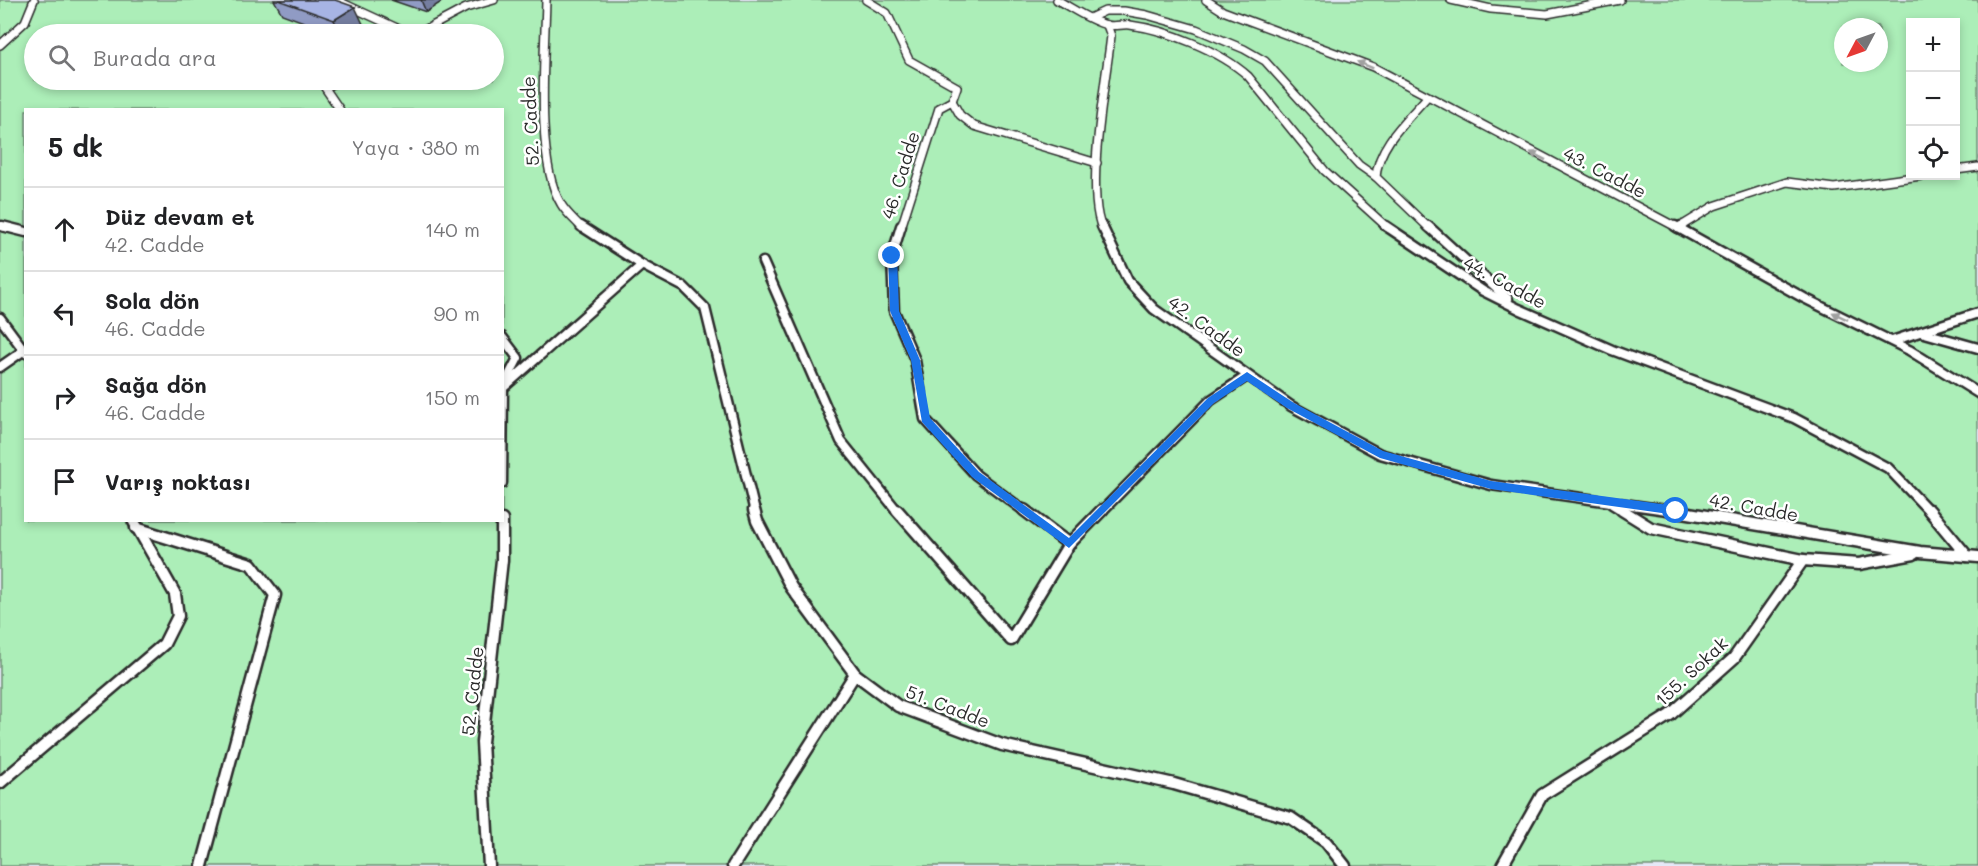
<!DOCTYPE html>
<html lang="tr">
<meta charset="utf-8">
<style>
:root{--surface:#fff;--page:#f2f2f2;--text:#202124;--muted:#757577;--line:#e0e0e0}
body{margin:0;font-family:Mali,sans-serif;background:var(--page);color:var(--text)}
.controls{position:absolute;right:18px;top:18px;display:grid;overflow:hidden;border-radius:0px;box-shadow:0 3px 9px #0003}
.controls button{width:54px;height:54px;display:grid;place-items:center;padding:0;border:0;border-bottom:2px solid var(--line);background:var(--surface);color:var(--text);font:30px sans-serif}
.compass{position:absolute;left:1834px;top:18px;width:54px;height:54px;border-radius:50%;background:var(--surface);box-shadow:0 3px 9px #0003;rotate:229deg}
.stop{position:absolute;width:18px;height:18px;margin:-14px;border:4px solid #1a73e8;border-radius:50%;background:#fff}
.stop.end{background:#1a73e8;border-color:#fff;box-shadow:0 2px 6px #0008}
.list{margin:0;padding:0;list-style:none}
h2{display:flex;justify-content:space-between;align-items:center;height:78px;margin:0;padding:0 24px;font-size:26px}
h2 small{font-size:20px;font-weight:400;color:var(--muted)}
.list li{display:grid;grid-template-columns:39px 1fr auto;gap:18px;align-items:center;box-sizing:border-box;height:84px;padding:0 24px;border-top:2px solid var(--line)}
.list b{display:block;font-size:22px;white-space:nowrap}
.list p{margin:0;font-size:20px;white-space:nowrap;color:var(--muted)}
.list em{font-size:20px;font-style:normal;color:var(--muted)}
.icon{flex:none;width:33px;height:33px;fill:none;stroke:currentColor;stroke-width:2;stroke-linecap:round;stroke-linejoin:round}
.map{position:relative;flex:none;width:1978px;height:866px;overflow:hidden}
.search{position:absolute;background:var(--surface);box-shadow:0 3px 9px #0003;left:24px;top:24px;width:480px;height:66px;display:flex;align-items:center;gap:15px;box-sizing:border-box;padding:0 21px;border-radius:33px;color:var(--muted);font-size:22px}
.panel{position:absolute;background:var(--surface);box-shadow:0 3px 9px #0003;left:24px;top:108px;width:480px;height:414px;border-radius:0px}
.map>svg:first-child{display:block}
.green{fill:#aceeb8;stroke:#6c8c72;stroke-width:1.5;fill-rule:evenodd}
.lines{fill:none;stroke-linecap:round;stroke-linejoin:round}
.service-far2-casing{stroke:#2b2b2b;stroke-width:10}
.service-far1-casing{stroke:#2b2b2b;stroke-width:13}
.service-casing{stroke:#2b2b2b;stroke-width:15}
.service-far2{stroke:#fff;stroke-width:7}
.service-far1{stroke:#fff;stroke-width:8}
.service{stroke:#fff;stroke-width:10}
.wall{fill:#909bc4;stroke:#2b2b2b;stroke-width:1.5}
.shaded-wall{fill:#757ea0;stroke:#2b2b2b;stroke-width:1.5}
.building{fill:#a7b4e4;stroke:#2b2b2b;stroke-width:1.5}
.oneway{fill:#a0a0a0}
.route{fill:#1a73e8}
.labels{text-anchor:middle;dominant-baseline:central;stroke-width:5;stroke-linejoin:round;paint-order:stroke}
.street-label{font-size:18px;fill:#2b2b2b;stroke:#fff}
</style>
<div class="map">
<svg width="1978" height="866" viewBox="0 0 1978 866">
<rect width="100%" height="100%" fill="#e5e8f7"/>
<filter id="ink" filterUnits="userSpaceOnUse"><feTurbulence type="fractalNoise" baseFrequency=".0167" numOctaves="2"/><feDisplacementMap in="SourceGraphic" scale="12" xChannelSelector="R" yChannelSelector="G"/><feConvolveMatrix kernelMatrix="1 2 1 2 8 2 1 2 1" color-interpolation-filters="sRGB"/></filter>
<g filter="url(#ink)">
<path class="green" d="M0,0H1978V866H0ZM1910,22H1956V176H1910ZM1843,27H1879V63H1843ZM34,34H494V80H34ZM26,110H502V520H26Z"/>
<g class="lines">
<g class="service-far2-casing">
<g id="service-far2">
<polyline points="336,0 410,34"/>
<path d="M546,0C545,51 535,162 561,204C566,213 575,220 582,228"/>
<polyline points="866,0 887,13 909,60 957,87 952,101"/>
<path d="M1057,0C1072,8 1090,21 1107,25C1114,27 1123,24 1130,25C1168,30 1220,51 1248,76L1325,171L1388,228"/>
<polyline points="1206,0 1223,11 1373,67 1678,228"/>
<polyline points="1451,0 1491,9 1547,14 1620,0"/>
<polyline points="1092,17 1105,11 1124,11 1147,15 1196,29 1244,49 1265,61 1359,165 1376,177"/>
<polyline points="417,34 466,8 494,0"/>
<polyline points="0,45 25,22 34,0"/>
<polyline points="340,80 325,88 340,110"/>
<path d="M1427,97C1407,120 1378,145 1376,177L1429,228"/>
<polyline points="1956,170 1978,167"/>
<polyline points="0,226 8,228"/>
<polyline points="901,228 939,108 952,101 960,115 974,126 1097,163"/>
<path d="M1102,228C1085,191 1106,80 1111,36L1107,25"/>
<polyline points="1678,228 1714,206 1787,182 1834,188 1921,176"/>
</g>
</g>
<g class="service-far1-casing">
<g id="service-far1">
<polyline points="2,226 26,232"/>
<polyline points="901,226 892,256 894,311 915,360 925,419 976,475 1026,512"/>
<polyline points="1102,226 1128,281 1154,309 1291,406 1380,454 1491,485 1681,512"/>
<polyline points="1386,226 1483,291 1519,309 1612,350 1794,418 1888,468 1930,512"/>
<polyline points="1428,226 1508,299"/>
<polyline points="1675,226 1804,298 1909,350 1978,393"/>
<polyline points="1678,228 1681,226"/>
<polyline points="763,262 841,441 898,512"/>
<polyline points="642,265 684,287 705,308 755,512"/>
<polyline points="0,318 26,353"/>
<polyline points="1921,332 1978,348"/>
<polyline points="502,337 518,358 506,381"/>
<polyline points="1892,341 1978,313"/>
<polyline points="0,367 23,351"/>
<polyline points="502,483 503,388 642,265 581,226"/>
<polyline points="1612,504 1625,512"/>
<polyline points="1101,512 1211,400 1247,376"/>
</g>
</g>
<g class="service-casing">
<g id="service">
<polyline points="754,510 757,521 791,587 855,674 898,706 1002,745 1174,784 1291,818 1326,842 1345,866"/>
<polyline points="897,510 1011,640 1069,544"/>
<polyline points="1024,510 1069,544 1102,510"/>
<polyline points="1622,510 1651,528 1803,560"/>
<polyline points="1671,510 1920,552 1978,557"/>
<polyline points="1929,510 1967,556"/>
<polyline points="136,528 251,564 275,595 202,866"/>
<polyline points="0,783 164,644 178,616 175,594 133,520"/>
<polyline points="489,866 482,742 502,560 502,520"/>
<polyline points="733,866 855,674"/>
<polyline points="1502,866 1542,795 1670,715 1734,658 1803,560 1859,564 1914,554"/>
</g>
</g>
<use href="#service-far2" class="service-far2"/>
<use href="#service-far1" class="service-far1"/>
<use href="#service" class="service"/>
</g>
<g class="wall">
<polygon points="274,0 335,0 363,24 346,34 336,34 282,14"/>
<polygon points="391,0 444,0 426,12"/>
</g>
<g class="shaded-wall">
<polygon points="421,0 444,0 426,12"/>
<polygon points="355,7 363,24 346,34 341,34 334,20"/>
</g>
<polygon class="building" points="278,0 335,0 355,7 334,20"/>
<defs><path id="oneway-solid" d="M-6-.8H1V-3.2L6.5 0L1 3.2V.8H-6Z" transform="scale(1.5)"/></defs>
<g class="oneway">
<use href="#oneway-solid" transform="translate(1365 65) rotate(-158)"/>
<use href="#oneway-solid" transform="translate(1538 156) rotate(-153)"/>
<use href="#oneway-solid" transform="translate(1840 316) rotate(-154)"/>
</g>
</g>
<polygon class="route" points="892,253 897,256 899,311 920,360 930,418 979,472 1069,538 1208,398 1247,372 1294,403 1383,451 1491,481 1676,506 1682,511 1676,515 1491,489 1380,458 1287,408 1247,381 1214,403 1069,548 972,477 922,422 911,360 890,311 888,256"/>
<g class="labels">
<g class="street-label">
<text transform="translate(530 121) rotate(-93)">52. Cadde</text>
<text transform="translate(1605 172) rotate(27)">43. Cadde</text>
<text transform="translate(900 175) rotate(-73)">46. Cadde</text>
<text transform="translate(1505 282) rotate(28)">44. Cadde</text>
<text transform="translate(1207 326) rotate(36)">42. Cadde</text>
<text transform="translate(1754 507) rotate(10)">42. Cadde</text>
<text transform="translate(1691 671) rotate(-43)">155. Sokak</text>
<text transform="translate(472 691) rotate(-84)">52. Cadde</text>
<text transform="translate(948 706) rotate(21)">51. Cadde</text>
</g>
</g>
</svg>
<div class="controls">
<button>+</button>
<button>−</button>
<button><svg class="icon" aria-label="locate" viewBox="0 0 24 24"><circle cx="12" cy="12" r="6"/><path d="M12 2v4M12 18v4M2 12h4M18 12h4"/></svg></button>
</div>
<svg class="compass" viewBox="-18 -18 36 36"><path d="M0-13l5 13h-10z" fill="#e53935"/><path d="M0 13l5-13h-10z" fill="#757577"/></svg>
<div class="stop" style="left:1676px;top:511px"></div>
<div class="stop end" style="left:892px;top:256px"></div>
<div class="search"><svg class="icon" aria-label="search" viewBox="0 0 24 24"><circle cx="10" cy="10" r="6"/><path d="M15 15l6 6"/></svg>Burada ara</div>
<section class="panel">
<h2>5 dk<small>Yaya · 380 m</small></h2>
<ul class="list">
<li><svg class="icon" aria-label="ahead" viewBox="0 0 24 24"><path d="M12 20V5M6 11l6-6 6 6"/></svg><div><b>Düz devam et</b><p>42. Cadde</p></div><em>140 m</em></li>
<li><svg class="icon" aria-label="left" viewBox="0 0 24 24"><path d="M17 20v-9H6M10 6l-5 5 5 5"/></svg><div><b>Sola dön</b><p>46. Cadde</p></div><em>90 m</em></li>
<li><svg class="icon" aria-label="right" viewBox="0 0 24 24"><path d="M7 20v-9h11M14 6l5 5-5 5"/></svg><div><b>Sağa dön</b><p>46. Cadde</p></div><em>150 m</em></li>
<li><svg class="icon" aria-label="arrive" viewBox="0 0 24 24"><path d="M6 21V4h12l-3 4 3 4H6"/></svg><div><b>Varış noktası</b></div></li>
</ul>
</section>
</div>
